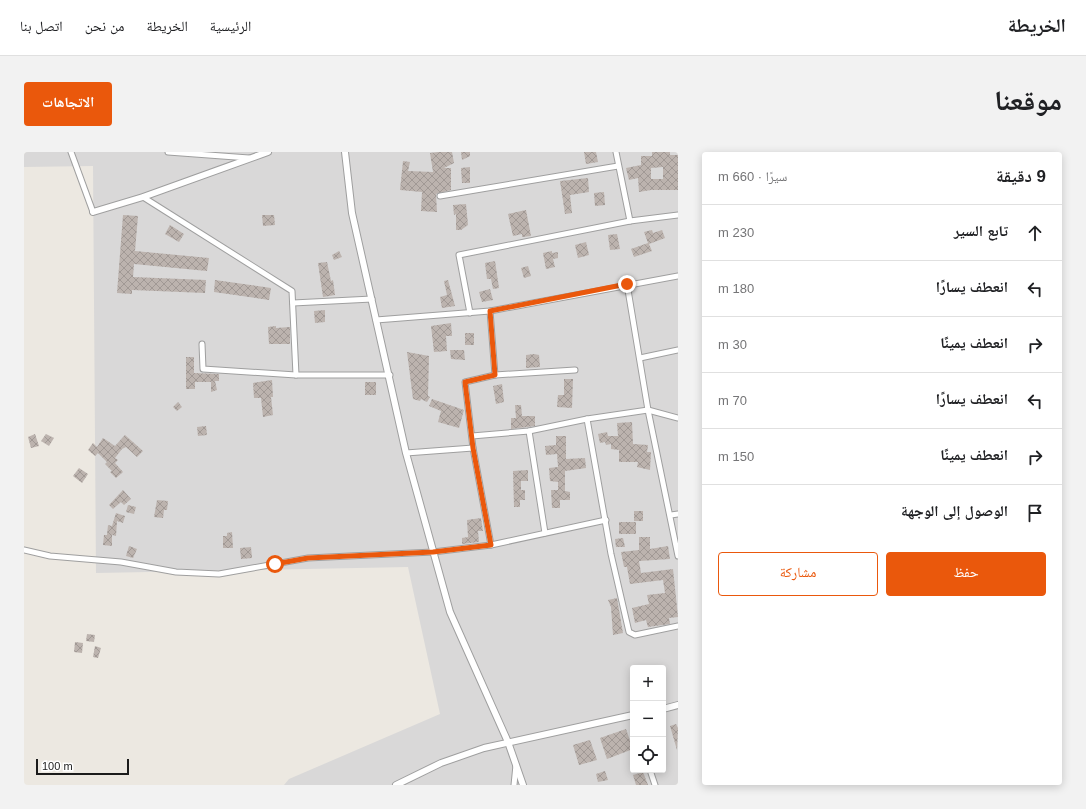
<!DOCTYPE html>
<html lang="ar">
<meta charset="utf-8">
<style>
:root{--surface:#fff;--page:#f2f2f2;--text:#202124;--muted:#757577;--line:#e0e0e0;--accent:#ea580c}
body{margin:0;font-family:Arial,"Noto Naskh Arabic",sans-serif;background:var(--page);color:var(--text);direction:rtl}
.controls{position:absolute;right:12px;bottom:12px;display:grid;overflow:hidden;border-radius:4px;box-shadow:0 2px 10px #0003}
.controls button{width:36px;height:36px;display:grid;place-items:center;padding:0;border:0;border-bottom:1px solid var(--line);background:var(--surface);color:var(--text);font:20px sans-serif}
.scale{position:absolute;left:12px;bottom:10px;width:93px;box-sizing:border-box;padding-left:4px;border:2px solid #1b1b1b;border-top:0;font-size:11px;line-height:14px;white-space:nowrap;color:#1b1b1b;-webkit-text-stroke:3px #fff;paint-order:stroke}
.stop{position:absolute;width:12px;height:12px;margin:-9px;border:3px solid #ea580c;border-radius:50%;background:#fff}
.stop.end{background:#ea580c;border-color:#fff;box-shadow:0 1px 4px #0008}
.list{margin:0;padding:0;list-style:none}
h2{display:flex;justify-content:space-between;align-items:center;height:52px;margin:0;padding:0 16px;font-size:17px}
h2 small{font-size:13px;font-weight:400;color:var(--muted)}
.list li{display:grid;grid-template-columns:26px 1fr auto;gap:12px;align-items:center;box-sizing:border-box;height:56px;padding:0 16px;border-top:1px solid var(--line)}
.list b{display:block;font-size:15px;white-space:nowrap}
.list em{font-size:13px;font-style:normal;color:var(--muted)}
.actions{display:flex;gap:8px;padding:12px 16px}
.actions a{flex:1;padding:9px 0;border:1px solid var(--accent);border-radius:4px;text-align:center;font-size:14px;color:var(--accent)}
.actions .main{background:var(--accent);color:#fff}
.icon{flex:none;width:22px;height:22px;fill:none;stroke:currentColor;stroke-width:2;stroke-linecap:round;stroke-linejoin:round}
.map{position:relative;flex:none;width:654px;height:633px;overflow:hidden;direction:ltr;border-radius:4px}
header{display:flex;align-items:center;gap:24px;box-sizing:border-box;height:56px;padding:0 20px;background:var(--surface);border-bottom:1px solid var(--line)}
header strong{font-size:19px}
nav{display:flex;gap:22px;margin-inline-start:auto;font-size:14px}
.intro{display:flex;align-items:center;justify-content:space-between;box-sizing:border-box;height:96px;padding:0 24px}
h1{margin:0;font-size:28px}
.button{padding:10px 18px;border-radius:4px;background:var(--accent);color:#fff;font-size:14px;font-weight:700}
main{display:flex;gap:24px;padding:0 24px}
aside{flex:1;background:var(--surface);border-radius:4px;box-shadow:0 2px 10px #0003}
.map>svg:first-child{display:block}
.residential{fill:#d9d8d8;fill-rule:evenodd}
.building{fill:url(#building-cross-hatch);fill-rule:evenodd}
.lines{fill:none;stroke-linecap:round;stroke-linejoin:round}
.minor-casing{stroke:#9f9f9f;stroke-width:7}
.tertiary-casing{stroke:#9f9f9f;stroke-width:8}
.minor{stroke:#fff;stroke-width:5}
.tertiary{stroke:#fff;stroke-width:6}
.route{stroke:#ea580c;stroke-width:5}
</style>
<header>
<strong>الخريطة</strong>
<nav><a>الرئيسية</a><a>الخريطة</a><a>من نحن</a><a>اتصل بنا</a></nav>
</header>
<div class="intro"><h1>موقعنا</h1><a class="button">الاتجاهات</a></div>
<main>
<aside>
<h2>9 دقيقة<small>سيرًا · 660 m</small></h2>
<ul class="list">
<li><svg class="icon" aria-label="ahead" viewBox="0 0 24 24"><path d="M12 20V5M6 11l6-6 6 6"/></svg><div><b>تابع السير</b></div><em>230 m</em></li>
<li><svg class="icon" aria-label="left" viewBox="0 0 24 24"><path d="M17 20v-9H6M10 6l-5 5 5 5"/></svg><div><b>انعطف يسارًا</b></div><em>180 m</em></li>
<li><svg class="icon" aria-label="right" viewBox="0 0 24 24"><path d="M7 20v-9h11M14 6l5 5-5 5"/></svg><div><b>انعطف يمينًا</b></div><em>30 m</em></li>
<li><svg class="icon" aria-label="left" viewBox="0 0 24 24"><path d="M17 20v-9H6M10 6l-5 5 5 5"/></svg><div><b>انعطف يسارًا</b></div><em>70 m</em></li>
<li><svg class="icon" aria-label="right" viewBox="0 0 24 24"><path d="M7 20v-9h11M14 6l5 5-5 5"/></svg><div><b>انعطف يمينًا</b></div><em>150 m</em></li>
<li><svg class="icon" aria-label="arrive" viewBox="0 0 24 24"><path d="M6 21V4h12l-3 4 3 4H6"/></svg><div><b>الوصول إلى الوجهة</b></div></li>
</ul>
<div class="actions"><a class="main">حفظ</a><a>مشاركة</a></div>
</aside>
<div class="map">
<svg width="654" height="633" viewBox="0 0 654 633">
<defs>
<pattern id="building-cross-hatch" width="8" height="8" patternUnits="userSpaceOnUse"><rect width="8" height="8" fill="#bcb3ae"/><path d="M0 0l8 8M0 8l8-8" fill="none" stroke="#a19995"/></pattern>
</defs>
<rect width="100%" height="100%" fill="#ece8e1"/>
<path class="residential" d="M0,0H654V633H260L265,627L416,562L384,415L72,421L69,14L0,15ZM609,516H639V618H609Z"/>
<g class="building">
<polygon points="414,0 428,0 430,11 420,16 427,16 427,38 412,42 413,60 397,59 398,40 376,38 379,9 386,10 384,19 409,20 406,1"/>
<polygon points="437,0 446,0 446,4 438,8"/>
<polygon points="560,0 572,0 574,10 562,12"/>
<path d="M628,0H646V3H654V38H627L615,40L614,26L605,28L602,16L617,13V4H628ZM639,15V27H627V16Z"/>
<polygon points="446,15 446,31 438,31 437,16"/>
<polygon points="564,26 565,40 546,43 548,61 541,62 536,29"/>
<polygon points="580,40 581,53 571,54 570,41"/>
<polygon points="442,52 444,73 437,78 432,78 432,62 430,63 429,53"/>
<polygon points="502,58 507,84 498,85 498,82 489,84 484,62"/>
<polygon points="99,63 114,64 111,99 185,106 183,119 110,112 109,125 182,128 181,141 108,138 108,142 93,141"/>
<polygon points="238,63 250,63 251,73 239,74"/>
<polygon points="146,73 160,82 155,90 141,82"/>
<polygon points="628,78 629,81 638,78 641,86 625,92 628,99 610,105 607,97 624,91 620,80"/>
<polygon points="593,82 596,97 586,98 584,83"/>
<polygon points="562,90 565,103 554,106 551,93"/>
<polygon points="315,99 318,105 310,108 308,103"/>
<polygon points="528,99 528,101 534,100 534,106 529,107 531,115 522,117 519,101"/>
<polygon points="471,109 475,136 469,137 467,127 463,127 461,111"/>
<polygon points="303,110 307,129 309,128 311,143 299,145 294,111"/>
<polygon points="504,114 507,124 500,126 497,116"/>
<polygon points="191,128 247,136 245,148 190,140"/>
<polygon points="424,128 431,154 418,156 416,145 423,143 420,129"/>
<polygon points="466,137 469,148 458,150 455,140"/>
<polygon points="301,158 301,170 291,171 290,159"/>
<polygon points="427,171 428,184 422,184 423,199 410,200 407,174"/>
<polygon points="252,174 252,176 266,175 266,192 245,192 244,175"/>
<rect x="441" y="181" width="9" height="12"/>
<polygon points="426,198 440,198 441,208 427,207"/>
<polygon points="383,200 405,204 404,244 406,245 403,250 397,247 396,249 389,247"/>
<polygon points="510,202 515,203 516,215 502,216 502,203"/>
<polygon points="162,205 170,205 170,221 195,222 195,229 191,229 193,238 187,240 187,230 171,230 171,237 162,237"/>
<polygon points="540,227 549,227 548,256 533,255 534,243 540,243"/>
<polygon points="248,228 249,245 247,245 249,263 239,265 237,246 230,246 229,231"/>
<rect x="341" y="230" width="11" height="13"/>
<polygon points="478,232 480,250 472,252 469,234"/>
<polygon points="408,247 440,258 435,276 414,270 417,259 405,254"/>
<polygon points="154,250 158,255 153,259 149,255"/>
<polygon points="491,253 497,253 498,264 511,264 511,274 487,277 487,266 492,266"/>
<polygon points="608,270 609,292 624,293 623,300 627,300 626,318 613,315 614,310 595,310 595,298 587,297 587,292 582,293 581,290 576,291 574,282 583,280 584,284 594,284 593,271"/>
<polygon points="182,274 183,283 174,284 173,275"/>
<polygon points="11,282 15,294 7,296 4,285"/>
<polygon points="22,282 30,286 25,294 17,289"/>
<polygon points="101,283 119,299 113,305 102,295 98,297 91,306 94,308 91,311 99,320 92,326 86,320 88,319 81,312 83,310 74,301 71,304 64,298 69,291 73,295 79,286 91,294"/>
<polygon points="532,284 542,284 542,307 561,306 562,316 541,319 541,339 546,340 546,348 536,348 536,356 528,356 527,338 534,338 534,330 526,329 525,316 534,315 533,302 522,303 521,294 532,293"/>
<polygon points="55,316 64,322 58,331 49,324"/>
<polygon points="504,318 504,329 497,329 497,338 501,338 501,348 496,348 496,355 490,355 489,319"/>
<polygon points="99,338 107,347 100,353 97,350 89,357 85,353"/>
<polygon points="133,348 144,349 143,358 140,358 139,366 130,365"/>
<polygon points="104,353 112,355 110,362 102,360"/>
<rect x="610" y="359" width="9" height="10"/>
<polygon points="92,361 101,364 99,371 93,369 92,384 88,383 88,394 79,393 80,383 83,383 84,373 88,374"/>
<polygon points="457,366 459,379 454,379 455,390 438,392 438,386 444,385 443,368"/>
<rect x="595" y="370" width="17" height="12"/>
<polygon points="208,380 209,396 199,396 199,384 203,384 203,381"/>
<polygon points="615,385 626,385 626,397 644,394 646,407 615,409 617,421 649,417 654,465 645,466 646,472 624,475 622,468 611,471 608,456 625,452 623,443 641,441 639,428 606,432 603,415 600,415 597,400 615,398"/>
<polygon points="599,386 601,395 592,395 591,387"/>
<polygon points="105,394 113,397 109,406 102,404"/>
<polygon points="227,395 228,406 217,407 216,396"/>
<polygon points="593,446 599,481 589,483 587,455 584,448"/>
<polygon points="63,482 71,483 70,490 62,489"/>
<polygon points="51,490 59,491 58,501 50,500"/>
<polygon points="71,494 77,496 74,506 69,505"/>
<polygon points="652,572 654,576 653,598 646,574"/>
<polygon points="602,577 609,597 583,607 576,586"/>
<polygon points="566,588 573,608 555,613 549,593"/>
<polygon points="581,619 584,628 574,630 572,622"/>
<polygon points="619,620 624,633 612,633 609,623"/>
</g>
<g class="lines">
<g class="minor-casing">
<g id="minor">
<polyline points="47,0 69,60"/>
<polyline points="144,0 225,6"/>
<polyline points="592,0 606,69"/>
<polyline points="416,44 594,14"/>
<polyline points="119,45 268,139 272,223"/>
<polyline points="603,132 624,258 654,404"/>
<polyline points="269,151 348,147"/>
<polyline points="466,159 471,223"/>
<polyline points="446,161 435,103 606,69 654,63"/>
<polyline points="352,168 466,159 654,124"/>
<polyline points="178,192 179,217 272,223 366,223"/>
<polyline points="616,206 654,198"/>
<polyline points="563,267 587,402 605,480 611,483 654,474"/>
<polyline points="505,279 521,381"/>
<polyline points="448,284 505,279 563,267 624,258 654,266"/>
<polyline points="382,301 449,296"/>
<polyline points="647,363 654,362"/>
<polyline points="467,393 449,296 441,230 471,223 551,218"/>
<polyline points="0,398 26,404 97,410 152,420 195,422 284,406 409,400 467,393 582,368"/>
<polyline points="626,618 631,633"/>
<polyline points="490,633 492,613"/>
</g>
</g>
<g class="tertiary-casing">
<g id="tertiary">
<polyline points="321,0 328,61 382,301 426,460 484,590 499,633"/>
<polyline points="69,60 119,45 244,0"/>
<polyline points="639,557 654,553"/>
<polyline points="372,633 417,611 460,596 609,563"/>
</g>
</g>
<use href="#minor" class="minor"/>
<use href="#tertiary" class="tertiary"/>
</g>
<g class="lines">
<polyline class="route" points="251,412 284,406 409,400 467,393 449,296 441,230 471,223 466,159 603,132"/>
</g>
</svg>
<div class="controls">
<button>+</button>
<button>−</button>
<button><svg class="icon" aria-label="locate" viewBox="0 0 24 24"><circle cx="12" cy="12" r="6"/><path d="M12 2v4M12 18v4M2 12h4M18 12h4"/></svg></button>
</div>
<div class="scale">100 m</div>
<div class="stop" style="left:251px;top:412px"></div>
<div class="stop end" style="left:603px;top:132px"></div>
</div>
</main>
